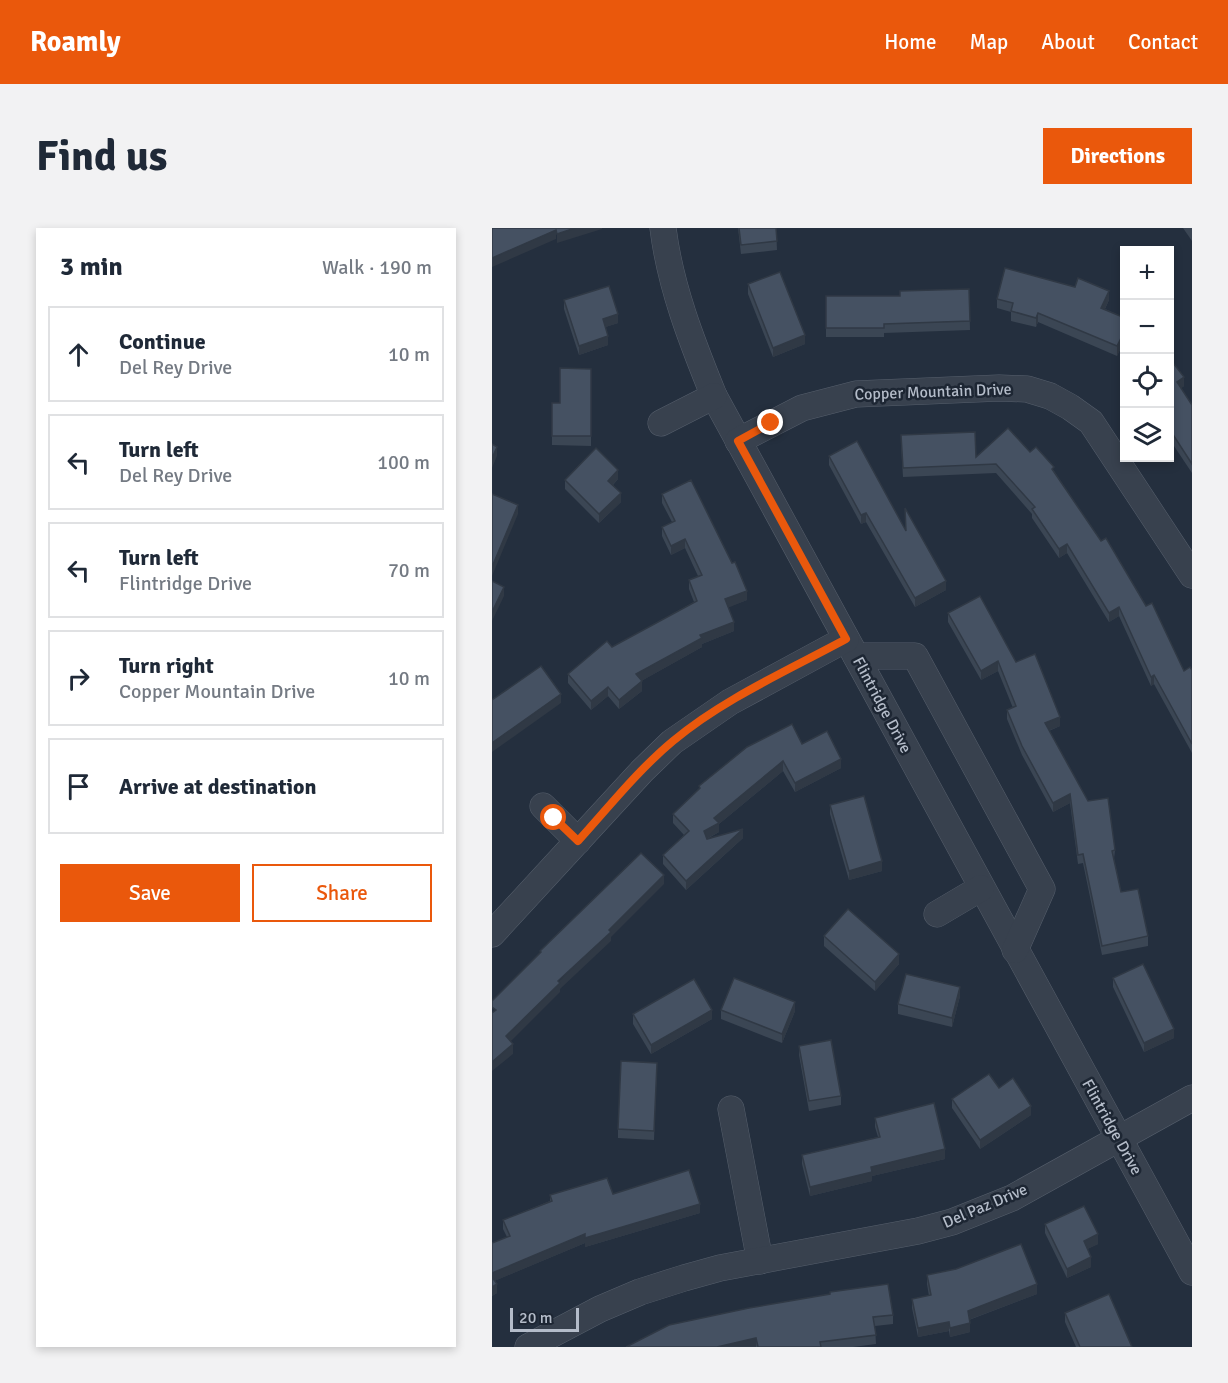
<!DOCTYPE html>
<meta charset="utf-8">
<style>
:root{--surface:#fff;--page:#f2f2f3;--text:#1f2937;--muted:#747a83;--line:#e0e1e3;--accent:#ea580c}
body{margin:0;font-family:Signika,sans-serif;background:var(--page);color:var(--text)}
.controls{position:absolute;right:18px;top:18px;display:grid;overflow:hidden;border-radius:0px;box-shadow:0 3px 9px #0003}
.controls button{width:54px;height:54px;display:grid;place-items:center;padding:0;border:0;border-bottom:2px solid var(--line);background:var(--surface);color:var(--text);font:30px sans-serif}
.scale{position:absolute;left:18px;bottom:15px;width:69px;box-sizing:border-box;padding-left:6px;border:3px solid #b4bcc9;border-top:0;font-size:16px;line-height:21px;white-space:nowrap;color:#b4bcc9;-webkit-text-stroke:4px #1d2633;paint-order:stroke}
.stop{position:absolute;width:18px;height:18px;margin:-14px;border:4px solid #ea580c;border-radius:50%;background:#fff}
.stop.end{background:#ea580c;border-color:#fff;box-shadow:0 2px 6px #0008}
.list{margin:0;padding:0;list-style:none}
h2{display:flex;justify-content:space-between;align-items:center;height:78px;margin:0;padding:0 24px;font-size:26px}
h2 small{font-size:20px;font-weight:400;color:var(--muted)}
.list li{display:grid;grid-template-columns:39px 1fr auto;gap:18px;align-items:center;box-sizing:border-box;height:96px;margin:0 12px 12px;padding:0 12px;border:2px solid var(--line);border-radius:0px}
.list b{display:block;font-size:22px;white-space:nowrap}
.list p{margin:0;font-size:20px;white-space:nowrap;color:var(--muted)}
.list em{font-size:20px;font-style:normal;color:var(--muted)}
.actions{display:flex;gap:12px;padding:18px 24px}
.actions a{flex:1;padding:14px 0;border:2px solid var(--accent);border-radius:0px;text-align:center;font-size:21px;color:var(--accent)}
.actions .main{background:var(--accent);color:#fff}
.icon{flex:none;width:33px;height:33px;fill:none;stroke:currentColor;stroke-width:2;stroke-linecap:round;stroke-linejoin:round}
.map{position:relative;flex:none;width:700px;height:1119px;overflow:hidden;border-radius:0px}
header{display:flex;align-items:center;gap:36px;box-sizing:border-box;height:84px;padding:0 30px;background:var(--accent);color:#fff}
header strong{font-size:28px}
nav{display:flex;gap:33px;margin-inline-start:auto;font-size:21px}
.intro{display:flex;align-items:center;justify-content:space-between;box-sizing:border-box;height:144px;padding:0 36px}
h1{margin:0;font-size:42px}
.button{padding:15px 27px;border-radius:0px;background:var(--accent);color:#fff;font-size:21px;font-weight:700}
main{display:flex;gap:36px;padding:0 36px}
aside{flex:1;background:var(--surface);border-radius:0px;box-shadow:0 3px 9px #0003}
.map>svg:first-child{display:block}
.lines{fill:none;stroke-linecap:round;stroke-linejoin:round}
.minor-casing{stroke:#565f6c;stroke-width:27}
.minor{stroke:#38414e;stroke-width:26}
.wall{fill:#3b4654}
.shaded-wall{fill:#303945}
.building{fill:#455162;stroke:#303945;stroke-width:1.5}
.route{stroke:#ea580c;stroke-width:8}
.labels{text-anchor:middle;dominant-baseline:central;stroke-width:5;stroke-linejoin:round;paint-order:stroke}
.street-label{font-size:16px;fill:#b4bcc9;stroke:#1d2633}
</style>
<header>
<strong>Roamly</strong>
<nav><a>Home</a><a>Map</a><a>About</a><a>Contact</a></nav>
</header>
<div class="intro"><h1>Find us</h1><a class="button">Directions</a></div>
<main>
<aside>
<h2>3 min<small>Walk · 190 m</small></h2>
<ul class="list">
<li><svg class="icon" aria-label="ahead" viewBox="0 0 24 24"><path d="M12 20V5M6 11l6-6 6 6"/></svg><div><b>Continue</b><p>Del Rey Drive</p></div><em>10 m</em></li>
<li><svg class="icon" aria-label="left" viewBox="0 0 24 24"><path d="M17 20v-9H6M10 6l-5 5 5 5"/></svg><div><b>Turn left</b><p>Del Rey Drive</p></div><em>100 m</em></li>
<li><svg class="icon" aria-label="left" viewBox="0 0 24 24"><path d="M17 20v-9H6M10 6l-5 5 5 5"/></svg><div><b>Turn left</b><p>Flintridge Drive</p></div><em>70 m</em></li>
<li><svg class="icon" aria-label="right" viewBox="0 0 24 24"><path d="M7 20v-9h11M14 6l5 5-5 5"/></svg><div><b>Turn right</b><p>Copper Mountain Drive</p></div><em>10 m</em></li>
<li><svg class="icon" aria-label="arrive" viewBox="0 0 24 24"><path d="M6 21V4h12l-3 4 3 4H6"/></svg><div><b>Arrive at destination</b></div></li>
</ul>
<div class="actions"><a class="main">Save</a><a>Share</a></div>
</aside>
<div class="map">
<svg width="700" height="1119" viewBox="0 0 700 1119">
<rect width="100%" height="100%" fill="#242f3e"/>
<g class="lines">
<g class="minor-casing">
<g id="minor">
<path d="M171,0C178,58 200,114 222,168L700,1044"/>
<polyline points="169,195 222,168"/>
<polyline points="246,213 310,180 364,166 507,160 535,161 558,168 578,179 599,194 700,347"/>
<polyline points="364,428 423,428 550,661 523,722"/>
<polyline points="51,578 86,613"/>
<polyline points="445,686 489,660"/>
<polyline points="0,706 150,543 180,514 238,474 354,411"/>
<polyline points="239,881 268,1033"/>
<polyline points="36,1119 108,1081 148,1064 192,1050 228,1040 426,1003 460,994 520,970 700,870"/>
</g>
</g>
<use href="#minor" class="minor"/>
</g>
<g class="wall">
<polygon points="246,0 284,0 285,22 249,26"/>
<polygon points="691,0 700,0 700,13"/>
<polygon points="256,56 313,116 281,129 256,66"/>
<polygon points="477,61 478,102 392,105 392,109 334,109 334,68 408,68"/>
<polygon points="505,71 617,72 613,81 633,90 633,111 625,128 546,94 544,99 519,93 519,84 505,80"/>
<polygon points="72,72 126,95 113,99 116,117 87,127 72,81"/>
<polygon points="678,131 692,158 689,160 700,177 700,245 678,212"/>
<polygon points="99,141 99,218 60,217 60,175 68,175"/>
<polygon points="409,216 484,229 538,224 562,243 692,443 700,442 700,525 662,456 659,458 627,388 617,394 575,325 567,330 540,290 540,286 504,245 411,249"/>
<polygon points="337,228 413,302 454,362 423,379 374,294 369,296 337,237"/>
<polygon points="126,251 121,257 129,274 107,295 73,261 73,252"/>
<polygon points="170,266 255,372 236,379 242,403 210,416 210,419 149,453 150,463 127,481 116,468 99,482 76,455 76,446 120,419 202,374 197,361 197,352 206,348 193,320 179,327 170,308 170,299 180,294 170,275"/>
<polygon points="456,385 524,434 568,498 557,503 623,622 622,631 629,664 656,708 656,718 610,727 591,635 586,636 578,575 561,584 530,527 515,491 515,482 521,480 506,443 489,452 456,394"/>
<polygon points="310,516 349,540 303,564 291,543 227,596 227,604 215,611 251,610 194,662 171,636 171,627 192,607 181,595 181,586 207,562 207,558"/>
<polygon points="338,577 390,643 357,652 338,586"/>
<polygon points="332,708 407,736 383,763 332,718"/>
<polygon points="621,750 682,810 652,824 621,759"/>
<polygon points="468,768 460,799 406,786 406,776"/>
<polygon points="229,782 303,783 290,815 229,791"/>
<polygon points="141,786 220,791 159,826 141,796"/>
<polygon points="307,818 349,868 349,877 317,883 307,827"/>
<polygon points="165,835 162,912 126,910 126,901"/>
<polygon points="507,860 539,887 488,921 460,880 460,871"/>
<polygon points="383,890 453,931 380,948 380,953 318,968 310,936 310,927 386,909 383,899"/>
<polygon points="121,966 208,985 93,1019 93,1015 2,1053 5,1065 0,1068 0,1015 15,1009 11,1001 11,992 58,973 58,967"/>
<polygon points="553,996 606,1016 595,1021 599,1039 575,1050 553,1005"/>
<polygon points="435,1047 545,1066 477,1092 478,1104 458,1109 457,1103 426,1109 420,1080 420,1071 437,1068 435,1056"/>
<polygon points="573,1085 640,1119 584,1119 573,1094"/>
<polygon points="401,1087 401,1096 383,1098 384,1116 361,1119 134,1119"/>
</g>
<g class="shaded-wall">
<polygon points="83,0 110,0 110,1 65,15 65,6"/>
<polygon points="64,2 64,11 0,39 0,30"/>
<polygon points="617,63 617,72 609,89 609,80"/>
<polygon points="546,85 546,94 544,99 544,90"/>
<polygon points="126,86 126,95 111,100 111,91"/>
<polygon points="633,102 633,111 625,128 625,118"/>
<polygon points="313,107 313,116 281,129 281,120"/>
<polygon points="116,108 116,117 87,127 87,118"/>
<polygon points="692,149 692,158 685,164 685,154"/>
<polygon points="5,219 5,228 0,240 0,230"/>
<polygon points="126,242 126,251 116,262 116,253"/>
<polygon points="129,265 129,274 107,295 107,286"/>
<polygon points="26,277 26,286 0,348 0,339"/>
<polygon points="374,285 374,294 369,296 369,287"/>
<polygon points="193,311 193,320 179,327 179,318"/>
<polygon points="575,316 575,325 567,330 567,321"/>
<polygon points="454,353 454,362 423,379 423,370"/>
<polygon points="12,359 12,368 0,393 0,384"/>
<polygon points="255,363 255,372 233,381 233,371"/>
<polygon points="627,379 627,388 617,394 617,385"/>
<polygon points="242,394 242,403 210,416 210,419 144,456 144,446 208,407"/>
<polygon points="506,433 506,443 489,452 489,443"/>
<polygon points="662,447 662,456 659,458 659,449"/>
<polygon points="150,453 150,463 127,481 127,472"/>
<polygon points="116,459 116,468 99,482 99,473"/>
<polygon points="69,466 69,475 0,524 0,515 3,512"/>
<polygon points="568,489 568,498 553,504 553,495"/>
<polygon points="349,531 349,540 303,564 303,555"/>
<polygon points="291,533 291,543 227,596 227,604 212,612 212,603 222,590"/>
<polygon points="578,566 578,575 561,584 561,575"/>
<polygon points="251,601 251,610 194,662 194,653"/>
<polygon points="390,633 390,643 357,652 357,643"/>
<polygon points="172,647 172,656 119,709 119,713 68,761 68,764 14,818 14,808 117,702"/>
<polygon points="407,726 407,736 383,763 383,754"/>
<polygon points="468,759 468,768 460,799 460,790"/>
<polygon points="303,774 303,783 290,815 290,806"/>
<polygon points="220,782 220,791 159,826 159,817"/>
<polygon points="682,801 682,810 652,824 652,815"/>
<polygon points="21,816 21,826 0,843 0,834"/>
<polygon points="539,878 539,887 488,921 488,912"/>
<polygon points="453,921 453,931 380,948 380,953 318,968 318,959 379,939"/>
<polygon points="208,976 208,985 93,1019 93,1010"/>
<polygon points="93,1006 93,1015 0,1054 0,1045"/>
<polygon points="606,1006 606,1016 592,1023 592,1013"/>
<polygon points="599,1029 599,1039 575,1050 575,1041"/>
<polygon points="5,1056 5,1065 0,1068 0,1059"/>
<polygon points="545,1056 545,1066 476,1092 476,1083"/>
<polygon points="457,1094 457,1103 426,1109 426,1100"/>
<polygon points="478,1095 478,1104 458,1109 458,1100"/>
<polygon points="264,1110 264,1119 225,1119"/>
</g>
<g class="building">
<polygon points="0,0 83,0 65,6 64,2 0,30"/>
<polygon points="247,0 284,0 285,13 249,17"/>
<polygon points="513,40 583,59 586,50 617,63 609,80 633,90 633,102 625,118 546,85 544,90 519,83 521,75 505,71"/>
<polygon points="288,44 313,107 281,120 256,56"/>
<polygon points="117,58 126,86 111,91 116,108 87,118 72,72"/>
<polygon points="477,61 478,93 392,96 392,100 334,100 334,68 408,68 408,63"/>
<polygon points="678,131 692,149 685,154 700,177 700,236 678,202"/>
<polygon points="68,140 99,141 99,208 60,208 60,175 68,175"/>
<polygon points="516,200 538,224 544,219 562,239 560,241 609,313 614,310 654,378 660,375 692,443 698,439 700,442 700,516 662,447 659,449 627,379 617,385 575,316 567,321 540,281 543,279 504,236 411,240 409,207 483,204 484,229"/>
<polygon points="365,213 414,303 413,280 454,353 423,370 374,285 369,287 337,228"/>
<polygon points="0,216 5,219 0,230"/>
<polygon points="104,220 126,242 116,253 129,265 107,286 73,252"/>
<polygon points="199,252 240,335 243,334 255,363 233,371 242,394 208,407 210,410 144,446 150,453 127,472 116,459 99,473 76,446 115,413 120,419 205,373 197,352 210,347 193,311 179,318 170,299 183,293 170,266"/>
<polygon points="0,266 26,277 0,339"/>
<polygon points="0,353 12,359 0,384"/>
<polygon points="488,368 524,434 543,426 568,489 553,495 596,573 616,570 623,622 620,623 629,664 646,661 656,708 610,718 591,626 586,627 578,566 561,575 530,518 515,482 524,478 506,433 489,443 456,385"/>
<polygon points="49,438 69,466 0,515 0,472"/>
<polygon points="300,496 310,516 335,503 349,531 303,555 291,533 222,590 227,595 212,603 215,611 251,601 194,653 171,627 197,603 181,586 208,560 207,558 255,519"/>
<polygon points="372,568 390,633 357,643 338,577"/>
<polygon points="149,625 172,647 117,702 119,704 66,753 68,755 14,808 21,816 0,834 0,785 4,782 0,779 0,773 49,724 48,723"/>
<polygon points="356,681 407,726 383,754 332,708"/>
<polygon points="651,736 682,801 652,815 621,750"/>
<polygon points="414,746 468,759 460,790 406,776"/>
<polygon points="242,750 303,774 290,806 229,782"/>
<polygon points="202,751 220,782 159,817 141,786"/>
<polygon points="339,812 349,868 317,873 307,818"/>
<polygon points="129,833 165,835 162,903 126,901"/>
<polygon points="497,846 507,860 521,850 539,878 488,912 460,871"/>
<polygon points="442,875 453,921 379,939 380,944 318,959 310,927 388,909 383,890"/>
<polygon points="197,942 208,976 93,1010 93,1006 0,1045 0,1015 18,1008 11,992 60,973 58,967 115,950 121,966"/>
<polygon points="592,978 606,1006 592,1013 599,1029 575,1041 553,996"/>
<polygon points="529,1016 545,1056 476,1083 478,1095 458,1100 457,1094 426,1100 420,1071 439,1067 435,1047 464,1041"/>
<polygon points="0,1049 5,1056 0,1059"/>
<polygon points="396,1056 401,1087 381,1089 384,1107 328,1114 329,1119 266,1119 264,1110 225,1119 134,1119 177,1097 257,1080 338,1066 338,1064"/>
<polygon points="617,1066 640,1119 588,1119 573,1085"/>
</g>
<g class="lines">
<path class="route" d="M62,590L86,613C116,580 146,542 181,513C231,471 297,442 354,411L246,213L279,195"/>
</g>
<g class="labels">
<g class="street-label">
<text transform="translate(441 164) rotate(-2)">Copper Mountain Drive</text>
<text transform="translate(390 477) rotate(62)">Flintridge Drive</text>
<text transform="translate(620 899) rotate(61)">Flintridge Drive</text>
<text transform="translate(493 978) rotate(-23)">Del Paz Drive</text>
</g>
</g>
</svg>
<div class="controls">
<button>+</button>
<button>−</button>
<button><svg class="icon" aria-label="locate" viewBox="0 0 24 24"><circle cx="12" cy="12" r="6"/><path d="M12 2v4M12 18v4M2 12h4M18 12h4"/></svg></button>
<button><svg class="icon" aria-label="layers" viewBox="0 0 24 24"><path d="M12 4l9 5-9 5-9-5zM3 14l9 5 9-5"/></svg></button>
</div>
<div class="scale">20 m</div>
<div class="stop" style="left:62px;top:590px"></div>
<div class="stop end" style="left:279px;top:195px"></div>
</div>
</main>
